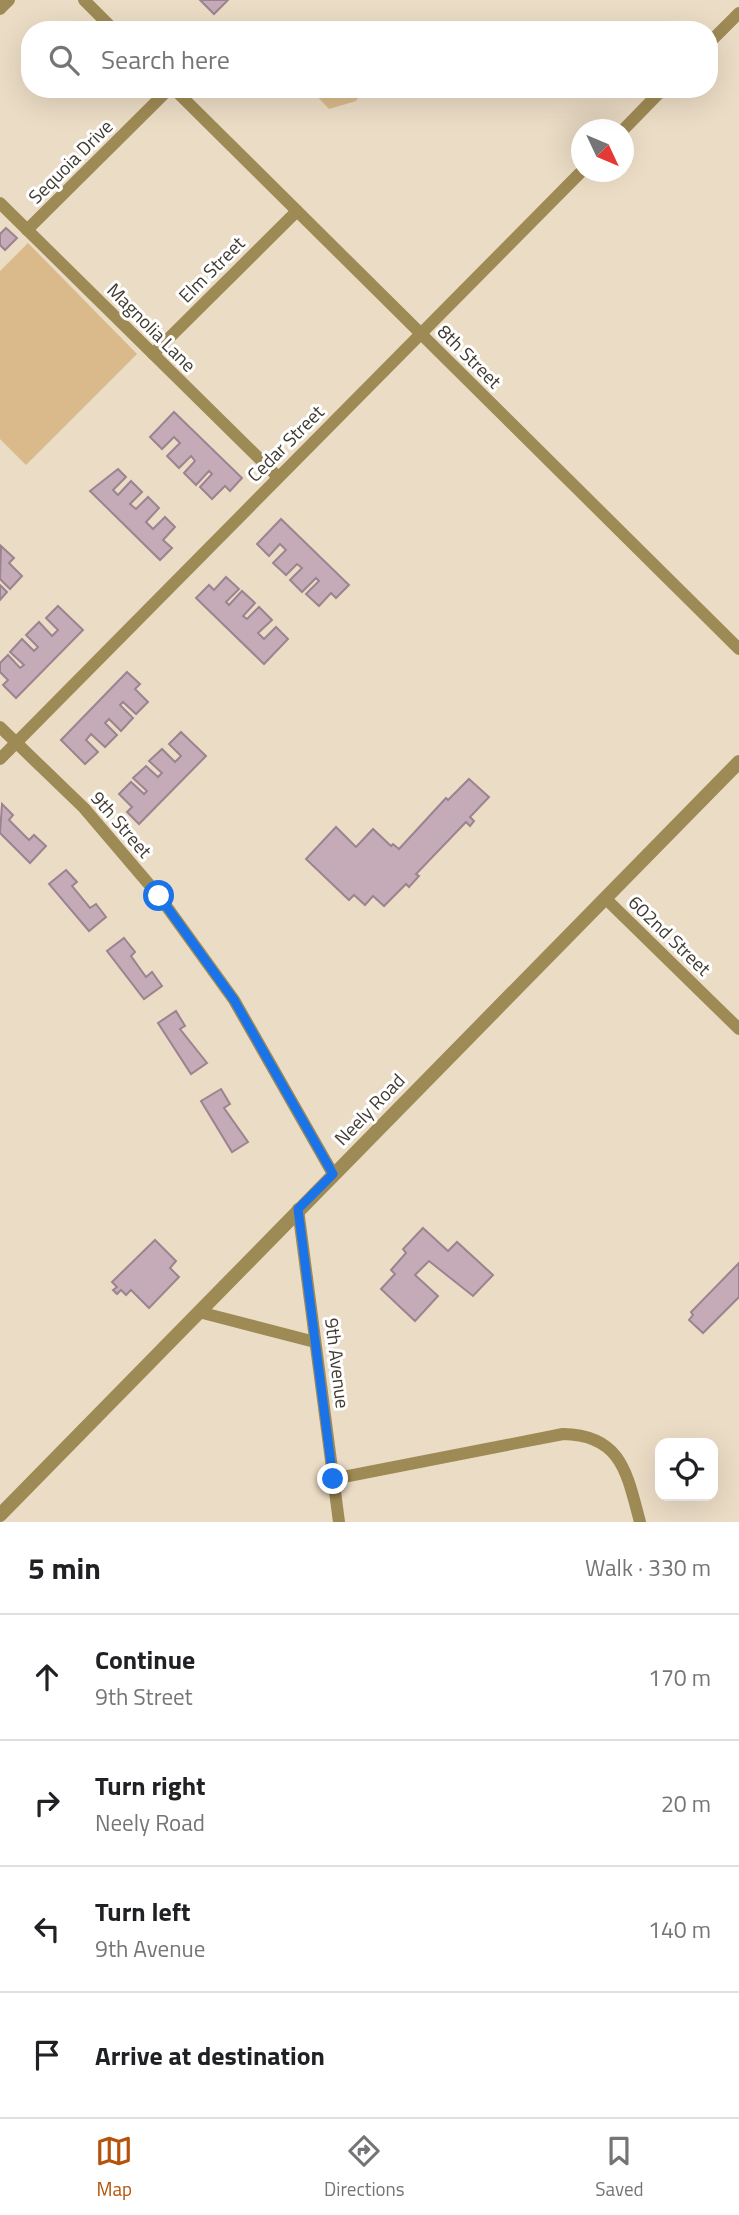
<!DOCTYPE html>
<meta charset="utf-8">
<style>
:root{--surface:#fff;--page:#f2f2f2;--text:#202124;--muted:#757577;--line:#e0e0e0;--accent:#b45309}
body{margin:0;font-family:"Titillium Web",sans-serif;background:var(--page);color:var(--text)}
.controls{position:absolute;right:21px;bottom:21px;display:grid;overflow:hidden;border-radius:14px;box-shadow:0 7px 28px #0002}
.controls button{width:63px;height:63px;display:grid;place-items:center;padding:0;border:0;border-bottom:2px solid var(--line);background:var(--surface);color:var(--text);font:35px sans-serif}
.compass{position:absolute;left:571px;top:119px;width:63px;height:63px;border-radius:50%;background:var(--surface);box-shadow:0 7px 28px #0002;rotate:134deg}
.stop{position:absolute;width:21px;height:21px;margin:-16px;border:5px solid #1a73e8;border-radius:50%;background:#fff}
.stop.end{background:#1a73e8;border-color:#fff;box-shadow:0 2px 7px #0008}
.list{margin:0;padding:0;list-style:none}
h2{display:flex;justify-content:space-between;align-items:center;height:91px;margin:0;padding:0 28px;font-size:30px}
h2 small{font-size:23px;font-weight:400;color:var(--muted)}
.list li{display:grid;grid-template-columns:46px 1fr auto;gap:21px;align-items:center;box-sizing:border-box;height:126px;padding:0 28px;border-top:2px solid var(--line)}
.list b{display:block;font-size:26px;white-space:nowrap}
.list p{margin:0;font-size:23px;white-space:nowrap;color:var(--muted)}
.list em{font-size:23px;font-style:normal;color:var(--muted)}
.icon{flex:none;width:38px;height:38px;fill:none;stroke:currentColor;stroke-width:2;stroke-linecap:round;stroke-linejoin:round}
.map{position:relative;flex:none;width:739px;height:1522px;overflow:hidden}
.search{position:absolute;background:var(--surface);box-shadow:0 7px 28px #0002;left:21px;right:21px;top:21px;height:77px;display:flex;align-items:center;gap:18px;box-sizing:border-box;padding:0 24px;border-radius:28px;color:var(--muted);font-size:26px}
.sheet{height:595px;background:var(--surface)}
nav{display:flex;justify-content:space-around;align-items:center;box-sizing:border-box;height:98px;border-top:2px solid var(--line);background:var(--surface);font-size:19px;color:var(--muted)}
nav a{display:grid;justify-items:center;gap:4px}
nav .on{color:var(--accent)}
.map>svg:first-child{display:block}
.green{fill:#daba8b}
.building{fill:#c5abb8;stroke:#9c8390;stroke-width:2}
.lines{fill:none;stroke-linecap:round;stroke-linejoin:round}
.minor{stroke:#9e8a54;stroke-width:12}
.tertiary{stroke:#9e8a54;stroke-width:14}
.route{stroke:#1a73e8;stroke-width:9}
.labels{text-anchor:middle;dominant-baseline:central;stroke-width:6;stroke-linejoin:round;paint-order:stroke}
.street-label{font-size:19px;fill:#413b32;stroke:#fff}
</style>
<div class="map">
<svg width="739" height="1522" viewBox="0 0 739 1522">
<rect width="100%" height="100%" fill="#ebdcc5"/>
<g class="green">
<polygon points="315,89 364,89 356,101 329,109 314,93"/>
<polygon points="28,243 137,354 26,465 0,439 0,271"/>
</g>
<g class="building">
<polygon points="200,0 228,0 214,14"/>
<polygon points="6,228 17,238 5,250 0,245 0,234"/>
<polygon points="174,412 242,478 230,491 225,486 212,499 200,487 212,474 209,471 196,485 184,473 195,461 191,456 179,468 167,456 180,443 174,437 162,449 150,437"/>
<polygon points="118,469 126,477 113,490 118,495 131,481 142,492 130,504 136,509 148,497 159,508 146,522 153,529 165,517 175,527 163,540 172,548 160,560 90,491"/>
<polygon points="281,519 349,585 336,598 331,593 319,606 306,594 319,581 316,578 302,592 290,580 302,568 297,564 286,575 273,563 286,550 280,544 269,556 257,544"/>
<polygon points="1,546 14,558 9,563 22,576 10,589 0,579"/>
<polygon points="226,577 239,589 226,602 229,605 242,591 255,603 243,616 247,619 259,607 272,620 258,633 264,639 276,627 288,639 264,664 196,598 209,585 214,590"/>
<polygon points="0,585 7,592 0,600"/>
<polygon points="58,606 83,630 16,698 3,685 8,680 0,672 0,663 8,655 20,668 24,665 10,652 22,639 34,651 38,647 26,635 39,622 52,636 58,630 46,618"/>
<polygon points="127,672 140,684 135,689 148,702 136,714 123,702 120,705 133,718 121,731 109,719 105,723 117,735 105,747 91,734 86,740 98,752 85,764 61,740"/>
<polygon points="181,732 206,756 139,824 127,812 132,807 119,794 131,782 144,794 147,791 133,778 146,766 158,777 162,773 149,761 162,749 175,762 181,756 169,744"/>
<polygon points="469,779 489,797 470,817 474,821 470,826 466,822 416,874 419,876 409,887 406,884 384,906 373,896 365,905 354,895 349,900 306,859 336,827 356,847 373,829 391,846 393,844 399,849 446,798 448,800"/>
<polygon points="2,804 13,815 9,820 29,840 34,835 46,846 30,863 0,833"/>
<polygon points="66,870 77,882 72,886 90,908 96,904 106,917 89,931 49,884"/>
<polygon points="124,938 135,952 131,956 146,977 152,972 162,986 144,999 107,951"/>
<polygon points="176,1011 185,1026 180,1029 207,1063 191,1074 158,1023"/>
<polygon points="221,1089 230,1104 224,1108 248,1142 232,1152 201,1101"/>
<polygon points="423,1228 448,1251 457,1242 493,1275 473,1296 429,1261 415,1275 438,1296 415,1321 381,1289 395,1274 391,1270 406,1253 403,1249"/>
<polygon points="155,1240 176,1261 170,1268 179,1277 149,1308 131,1290 126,1295 121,1290 117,1294 113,1290 117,1287 112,1282"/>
<polygon points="739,1263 739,1297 703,1333 689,1320 693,1315 691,1312"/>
</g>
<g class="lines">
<g class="minor">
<polyline points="84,0 114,30"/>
<polyline points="0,9 9,0"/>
<polyline points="709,43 739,13"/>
<polyline points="174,89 739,649"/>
<polyline points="623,130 663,89"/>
<polyline points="0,203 278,477"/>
<polyline points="27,230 169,89"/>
<polyline points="153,354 297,211"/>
<polyline points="0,727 84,808 159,896 234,1000 333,1174"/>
<polyline points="0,759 582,171"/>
<polyline points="605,898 739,1029"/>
<polyline points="298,1209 339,1522"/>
<polyline points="199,1312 315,1342"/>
<path d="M333,1479L563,1434C622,1435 627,1474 640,1522"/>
</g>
<polyline class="tertiary" points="0,1515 739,762"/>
</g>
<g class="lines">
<polyline class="route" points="159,896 234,1000 333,1174 298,1209 333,1479"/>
</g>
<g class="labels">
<g class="street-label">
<text transform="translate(70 161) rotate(-45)">Sequoia Drive</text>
<text transform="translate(211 269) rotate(-45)">Elm Street</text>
<text transform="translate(152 327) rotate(45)">Magnolia Lane</text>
<text transform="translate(470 356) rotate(45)">8th Street</text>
<text transform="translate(285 443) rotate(-45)">Cedar Street</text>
<text transform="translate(122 824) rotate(49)">9th Street</text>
<text transform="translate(670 935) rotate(44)">602nd Street</text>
<text transform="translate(369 1109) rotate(-46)">Neely Road</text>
<text transform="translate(338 1363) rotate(83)">9th Avenue</text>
</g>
</g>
</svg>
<div class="controls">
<button><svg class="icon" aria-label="locate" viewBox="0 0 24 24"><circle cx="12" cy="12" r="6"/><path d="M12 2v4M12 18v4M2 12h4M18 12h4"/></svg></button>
</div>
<svg class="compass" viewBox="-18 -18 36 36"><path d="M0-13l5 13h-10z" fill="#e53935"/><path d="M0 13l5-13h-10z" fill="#757577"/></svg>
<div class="stop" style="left:159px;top:896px"></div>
<div class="stop end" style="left:333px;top:1479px"></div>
<div class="search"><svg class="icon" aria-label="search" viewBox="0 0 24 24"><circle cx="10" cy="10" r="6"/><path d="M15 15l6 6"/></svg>Search here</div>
</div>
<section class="sheet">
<h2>5 min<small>Walk · 330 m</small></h2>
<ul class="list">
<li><svg class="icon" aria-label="ahead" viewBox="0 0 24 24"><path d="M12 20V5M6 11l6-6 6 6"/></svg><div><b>Continue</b><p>9th Street</p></div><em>170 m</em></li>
<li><svg class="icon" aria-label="right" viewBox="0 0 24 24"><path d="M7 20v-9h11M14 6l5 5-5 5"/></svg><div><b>Turn right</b><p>Neely Road</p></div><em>20 m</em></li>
<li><svg class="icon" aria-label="left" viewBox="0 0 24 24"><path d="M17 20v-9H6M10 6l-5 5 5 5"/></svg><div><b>Turn left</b><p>9th Avenue</p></div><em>140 m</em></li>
<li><svg class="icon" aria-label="arrive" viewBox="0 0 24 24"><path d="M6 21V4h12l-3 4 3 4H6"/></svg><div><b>Arrive at destination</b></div></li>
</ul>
</section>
<nav>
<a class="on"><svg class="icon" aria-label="map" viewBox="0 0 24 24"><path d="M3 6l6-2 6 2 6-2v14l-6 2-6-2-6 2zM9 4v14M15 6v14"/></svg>Map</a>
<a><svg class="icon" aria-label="directions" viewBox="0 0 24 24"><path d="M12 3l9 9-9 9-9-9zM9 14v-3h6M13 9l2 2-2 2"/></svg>Directions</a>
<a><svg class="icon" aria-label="saved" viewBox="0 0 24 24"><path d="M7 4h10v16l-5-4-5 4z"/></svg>Saved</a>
</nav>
